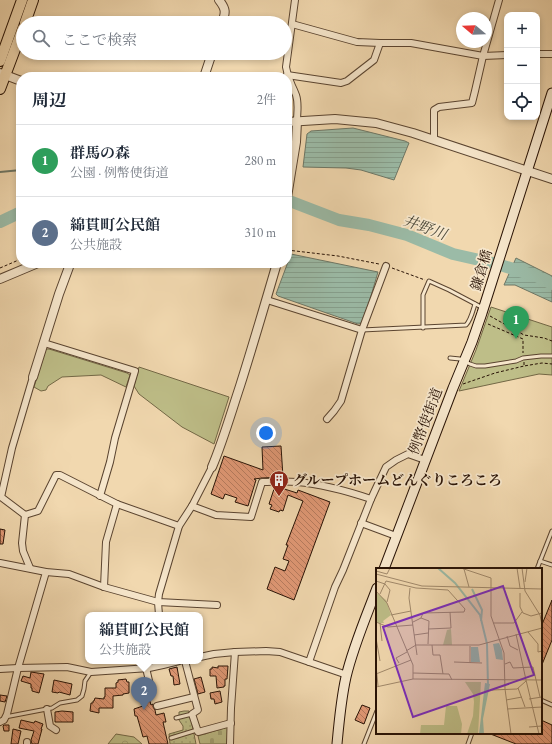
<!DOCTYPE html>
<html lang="ja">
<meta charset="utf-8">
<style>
:root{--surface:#fff;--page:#f6f6f7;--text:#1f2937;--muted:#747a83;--line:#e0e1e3;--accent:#ea580c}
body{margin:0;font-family:"EB Garamond","Noto Serif JP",serif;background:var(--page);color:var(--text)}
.controls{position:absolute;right:12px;top:12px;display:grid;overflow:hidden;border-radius:8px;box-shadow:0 2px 6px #0003}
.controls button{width:36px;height:36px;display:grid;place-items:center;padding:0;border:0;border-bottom:1px solid var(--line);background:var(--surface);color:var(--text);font:20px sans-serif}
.compass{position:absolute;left:456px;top:12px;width:36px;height:36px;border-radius:50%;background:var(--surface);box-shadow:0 2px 6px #0003;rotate:289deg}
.you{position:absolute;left:266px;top:433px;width:14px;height:14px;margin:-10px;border:3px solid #fff;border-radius:50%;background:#1a73e8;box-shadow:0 0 0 6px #1a73e833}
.badge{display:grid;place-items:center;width:26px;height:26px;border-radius:50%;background:var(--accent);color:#fff;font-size:13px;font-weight:700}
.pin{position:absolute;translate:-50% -33px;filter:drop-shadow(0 1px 2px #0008)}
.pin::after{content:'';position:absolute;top:21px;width:14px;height:12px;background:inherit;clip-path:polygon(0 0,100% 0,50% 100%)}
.popup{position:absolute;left:85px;top:612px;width:118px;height:52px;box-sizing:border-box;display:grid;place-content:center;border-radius:8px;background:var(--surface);filter:drop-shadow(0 1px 3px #0005);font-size:13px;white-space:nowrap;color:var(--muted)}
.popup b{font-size:15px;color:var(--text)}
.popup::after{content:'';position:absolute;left:50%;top:100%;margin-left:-8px;border:8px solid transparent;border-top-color:var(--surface)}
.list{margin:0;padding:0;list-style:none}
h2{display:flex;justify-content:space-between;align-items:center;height:52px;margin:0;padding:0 16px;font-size:17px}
h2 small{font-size:13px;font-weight:400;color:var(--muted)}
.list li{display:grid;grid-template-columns:26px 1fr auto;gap:12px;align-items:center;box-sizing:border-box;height:72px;padding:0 16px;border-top:1px solid var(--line)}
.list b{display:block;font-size:15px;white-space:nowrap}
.list p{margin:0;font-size:13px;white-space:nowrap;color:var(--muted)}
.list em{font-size:13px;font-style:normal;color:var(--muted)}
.icon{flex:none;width:22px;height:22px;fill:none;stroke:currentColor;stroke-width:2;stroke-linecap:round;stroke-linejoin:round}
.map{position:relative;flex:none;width:552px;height:744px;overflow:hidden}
.search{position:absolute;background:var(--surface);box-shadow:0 2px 6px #0003;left:16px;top:16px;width:276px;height:44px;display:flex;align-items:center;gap:10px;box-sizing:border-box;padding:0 14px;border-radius:22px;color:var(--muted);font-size:15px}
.panel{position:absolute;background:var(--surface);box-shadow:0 2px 6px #0003;left:16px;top:72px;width:276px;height:196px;border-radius:16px}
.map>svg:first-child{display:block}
.green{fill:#bebe88;stroke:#736846}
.forest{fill:url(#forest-crowns);stroke:#736846}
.cemetery{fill:url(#cemetery-stones);stroke:#736846}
.garden{fill:url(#garden-dots);stroke:#736846}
.water{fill:url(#water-rules);stroke:#6d7766}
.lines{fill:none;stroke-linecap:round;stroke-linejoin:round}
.stream{stroke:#6d7766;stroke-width:2}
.river{stroke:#9bbba7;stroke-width:12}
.building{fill:url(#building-back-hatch);stroke:#281205}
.service-casing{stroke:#5a4430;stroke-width:5}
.minor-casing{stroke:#5a4430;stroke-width:8}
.tertiary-casing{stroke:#5a4430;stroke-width:10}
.secondary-casing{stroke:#281205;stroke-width:11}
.trunk-casing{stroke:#281205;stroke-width:12}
.path{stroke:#281205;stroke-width:1;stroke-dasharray:3 2;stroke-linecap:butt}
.service{stroke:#f6e6cb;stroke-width:3}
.minor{stroke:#f6e6cb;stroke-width:6}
.tertiary{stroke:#f6e6cb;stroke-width:8}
.secondary{stroke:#f6e6cb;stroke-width:9}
.trunk{stroke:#f1d8af;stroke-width:10}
.labels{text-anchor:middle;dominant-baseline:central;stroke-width:3.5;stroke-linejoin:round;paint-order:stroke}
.street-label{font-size:14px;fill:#281205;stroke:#f6e6cb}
.poi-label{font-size:14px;font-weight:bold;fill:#281205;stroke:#f6e6cb;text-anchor:start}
.water-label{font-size:15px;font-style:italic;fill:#504d3e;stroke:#f6e6cb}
.inset-river{fill:none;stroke:#9bbba7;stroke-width:2}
.inset-road{fill:none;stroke:#a1896b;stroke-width:1}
.view{fill:#7b2cbf;fill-opacity:0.15;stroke:#7b2cbf;stroke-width:2}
.inset-edge{fill:none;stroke:#281205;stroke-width:2}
</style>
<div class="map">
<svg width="552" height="744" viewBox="0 0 552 744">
<defs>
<pattern id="forest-crowns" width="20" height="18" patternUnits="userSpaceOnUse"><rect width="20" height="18" fill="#bebe88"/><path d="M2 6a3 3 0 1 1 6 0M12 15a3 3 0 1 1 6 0" fill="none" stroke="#a3a274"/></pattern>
<pattern id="cemetery-stones" width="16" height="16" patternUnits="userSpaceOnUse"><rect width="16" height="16" fill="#bebe88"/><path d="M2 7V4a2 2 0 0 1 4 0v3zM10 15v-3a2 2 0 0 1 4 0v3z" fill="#a3a274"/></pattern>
<pattern id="garden-dots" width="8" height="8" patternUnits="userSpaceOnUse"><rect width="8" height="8" fill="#bebe88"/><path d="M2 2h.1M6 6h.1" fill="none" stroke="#a3a274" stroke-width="1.8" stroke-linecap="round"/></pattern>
<pattern id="water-rules" width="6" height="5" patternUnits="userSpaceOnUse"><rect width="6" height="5" fill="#9bbba7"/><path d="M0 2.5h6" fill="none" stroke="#86a08e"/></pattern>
<pattern id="building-back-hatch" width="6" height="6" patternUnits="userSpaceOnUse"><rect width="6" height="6" fill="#e09875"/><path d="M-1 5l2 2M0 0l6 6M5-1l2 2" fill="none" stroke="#b67b5e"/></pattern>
</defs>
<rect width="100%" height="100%" fill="#f1d8af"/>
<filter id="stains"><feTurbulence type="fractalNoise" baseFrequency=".005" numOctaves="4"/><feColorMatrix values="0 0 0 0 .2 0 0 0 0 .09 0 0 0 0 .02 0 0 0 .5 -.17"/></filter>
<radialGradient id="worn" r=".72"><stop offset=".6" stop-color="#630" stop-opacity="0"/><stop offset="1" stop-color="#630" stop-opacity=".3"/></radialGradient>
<g class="green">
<polygon points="491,307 552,327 552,375 539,374 459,391 476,350"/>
<polygon points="46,349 49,349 127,373 130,375 126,387 101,375 62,377 48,386 46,390 41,391 34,387"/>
<polygon points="139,367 229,397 214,444 182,427 139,394 134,386"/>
</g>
<polygon class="forest" points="116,734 134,737 142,744 108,744"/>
<polygon class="cemetery" points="228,727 228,744 200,744 198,736"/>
<polygon class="garden" points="184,711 189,711 191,719 196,744 170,744 169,734 183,730 183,726 179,720 179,712"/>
<g class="water">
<polygon points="353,128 405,141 409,143 394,180 361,170 346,168 303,167 307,134 311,131"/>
<polygon points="291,254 378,272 363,323 358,324 278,296 276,294"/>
<polygon points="516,258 552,276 552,302 515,285 504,285"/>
</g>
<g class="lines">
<polyline class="stream" points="0,172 21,170"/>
<g class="river">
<polyline points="287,200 339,220 369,225 407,235 453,254 497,264 536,276 552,284"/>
<polyline points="0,222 21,212"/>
</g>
</g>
<g class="building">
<polygon points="281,446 283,477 262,478 254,479 256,480 248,506 235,502 237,498 225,494 223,499 211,494 224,456 263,470 262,447"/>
<polygon points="275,486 297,493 298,490 330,502 294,600 267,589 275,567 285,571 289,561 283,559 288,545 286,545 303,501 288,495 283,511 280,510 279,512 270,509 272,505 269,504"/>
<polygon points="0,529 5,530 3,544 0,544"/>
<polygon points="552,600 552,640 541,667 541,627"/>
<polygon points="218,666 228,666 227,679 225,679 225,686 224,686 224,687 217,688 216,676 210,676 210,669 212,669 212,667 218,668"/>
<polygon points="177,667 180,684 174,685 173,676 171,676 169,669"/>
<polygon points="31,672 44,674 39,693 32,691 32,688 31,688 31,684 21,681 23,676 30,678"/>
<polygon points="201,677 205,692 198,694 194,679"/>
<polygon points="126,679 127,682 129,682 129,693 123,694 123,695 113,696 113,708 99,708 99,713 90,711 91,703 93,703 93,701 94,701 95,698 104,699 104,697 105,697 105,688 116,688 116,683 118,682 118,680"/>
<polygon points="54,680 72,684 70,695 59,692 58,693 52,692"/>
<polygon points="144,680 151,705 153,704 153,707 155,710 156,715 164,713 166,722 163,722 168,744 149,744 147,736 143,737 137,716 135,716 134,709 143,706 138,690 140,690 138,681"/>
<polygon points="220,691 222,702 215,704 214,699 211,699 210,693"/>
<polygon points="0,695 7,696 5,702 0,701"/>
<polygon points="362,705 370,708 364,724 355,720"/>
<polygon points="62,711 73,712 73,722 55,722 55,712"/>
<polygon points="21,720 34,723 35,721 43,724 41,729 42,729 38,744 32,744 31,740 34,731 19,728"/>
<polygon points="541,720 552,725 552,744 516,744 488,733 541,733"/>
<polygon points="4,725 9,725 9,731 4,731 3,726"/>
<polygon points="13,729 21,731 18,744 11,744"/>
</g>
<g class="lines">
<g class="service-casing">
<g id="service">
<polyline points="423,328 423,295 429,281 449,290 483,308"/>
<path d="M362,330L466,325C471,320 473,310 475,304"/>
<polyline points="450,358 460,359 470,364 476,366 485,366 516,361 523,358 541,356 552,356"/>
<polyline points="540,561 552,565"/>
<polyline points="537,569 552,531"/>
<polyline points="541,700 552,705"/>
<polyline points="5,717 52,708 60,703 77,700 82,696 84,689 85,681 91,672"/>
<polyline points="176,718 192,714"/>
<polyline points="171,738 197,730"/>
<polyline points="364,744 377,711"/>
<polyline points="468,744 472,733"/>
</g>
</g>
<g class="minor-casing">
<g id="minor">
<path d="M295,0L286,67C288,81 292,84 296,95C299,104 297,112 297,121"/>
<polyline points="292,24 357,42 380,43 411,43 483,56 507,55"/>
<polyline points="537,54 552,54"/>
<polyline points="287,75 341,83 347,81 374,60 380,43"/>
<polyline points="434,140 434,110 439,107 472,103 475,91 483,56 499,0"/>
<polyline points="267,300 362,330"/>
<polyline points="44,343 135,371 115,438 110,462 100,496"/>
<polyline points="327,419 334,411 341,401 362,330 386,266"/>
<path d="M192,506L216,515L251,517L262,482C273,482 285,481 297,482C322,484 347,491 371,499"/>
<polyline points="25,515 1,497 12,448 33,377"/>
<polyline points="361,523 396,536"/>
<polyline points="0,563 46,572 69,574 104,587 158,602 217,605"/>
<polyline points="30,568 23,551 22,543 25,515 38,511 56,475 60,475 117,504 179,526"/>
<polyline points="104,587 106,542 117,504"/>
<polyline points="159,615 158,602 159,594 179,526 192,506 212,467"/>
<polyline points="200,657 214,654 235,652 266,651 280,652 347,675"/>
<polyline points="185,661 198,710 192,714 198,732 231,723"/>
<polyline points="309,662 335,587 343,570 371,499 377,486 386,467 396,460 408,454 425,460"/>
<polyline points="146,668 150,685"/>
<polyline points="0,669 18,668 67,667 91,672 149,668 163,665 179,661"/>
<polyline points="157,706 194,697"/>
<polyline points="47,709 50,726 56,730"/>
<polyline points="0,722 4,720 7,714 18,668 46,572"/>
<polyline points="27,744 27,742"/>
<polyline points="230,744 231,708 235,652"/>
</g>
</g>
<g class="tertiary-casing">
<g id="tertiary">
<path d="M219,0C226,9 226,12 222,23"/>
<polyline points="0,73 21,81"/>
<polyline points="204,77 212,53"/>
<polyline points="287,122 335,119 376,123 413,133 552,179"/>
<polyline points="287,197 296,142 297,121"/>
<polyline points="0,279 38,263"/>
<polyline points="33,377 59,294 69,267 67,263"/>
<path d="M212,467C223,441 231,413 240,386C253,345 265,304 277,263"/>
</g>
</g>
<g class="secondary-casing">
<g id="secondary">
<polyline points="384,569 453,388 472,342 482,313 552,93"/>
<path d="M337,744C339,722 341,699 346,677C353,647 366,617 377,588"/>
</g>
</g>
<g class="trunk-casing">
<g id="trunk">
<polyline points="25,23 33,0"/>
<polyline points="0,61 22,0"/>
<polyline points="0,89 23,28"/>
</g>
</g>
<g class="path">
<polyline points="287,250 338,256 379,264"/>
<polyline points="0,268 21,259"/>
<polyline points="392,268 425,280"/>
<polyline points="490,316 524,335 544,338 552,341"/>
<polyline points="488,324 523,339 523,353"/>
<polyline points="524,362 524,366 542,363 552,364"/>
<polyline points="463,384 495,373 524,366"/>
</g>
<use href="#service" class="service"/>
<use href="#minor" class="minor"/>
<use href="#tertiary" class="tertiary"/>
<use href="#secondary" class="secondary"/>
<use href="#trunk" class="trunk"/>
</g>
<defs>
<g id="building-pin" transform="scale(1)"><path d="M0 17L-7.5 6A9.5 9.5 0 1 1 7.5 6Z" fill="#8f2418" stroke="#f6e6cb"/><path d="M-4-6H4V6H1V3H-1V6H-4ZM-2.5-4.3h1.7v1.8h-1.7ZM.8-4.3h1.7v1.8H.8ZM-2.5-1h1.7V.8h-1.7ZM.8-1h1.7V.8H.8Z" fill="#fff"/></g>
</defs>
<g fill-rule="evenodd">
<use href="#building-pin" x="279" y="480"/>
</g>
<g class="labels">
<g class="street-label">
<text transform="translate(481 270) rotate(-73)">鎌倉橋</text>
<text transform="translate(425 421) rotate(-69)">例幣使街道</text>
</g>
<g class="poi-label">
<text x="293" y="480">グループホームどんぐりころころ</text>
</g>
<g class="water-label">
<text transform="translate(425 227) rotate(20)">井野川</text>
</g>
</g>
<g transform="translate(376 568)">
<rect width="166" height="166" fill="#f1d8af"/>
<path d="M1,25L10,32L15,47L7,53L8,55H0ZM75,61L76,77H67L71,62ZM89,114H105L102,166H91L97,148L98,134L97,126Z" fill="#bebe88"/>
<path d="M70,138H81L86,156L85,166H44L45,157H68Z" fill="#bebe88"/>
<path d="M123,75L126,82L127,92L120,91L117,76ZM95,79H102L104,94H95ZM109,115L114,116L107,151L108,166H103Z" fill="#9bbba7"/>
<path class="inset-river" d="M62,0L79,15L104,47L111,76L112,118M96,21L106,42L105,53"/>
<path class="inset-road" d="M85,0L115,10V48L128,85L129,121L135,166M123,0H137M141,0L144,20M146,0L149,23M88,1L93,19M0,3L11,6L14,0M0,6L46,18L166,21M0,13L9,16L14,22L11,34M149,14L151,0M34,20L33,30L41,87M0,23L11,35L37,97V111M149,23L164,47L166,57M144,25V39L147,45L155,48L166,45M4,26L10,13L40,20L72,22L89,41L88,44L47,45L45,50M15,47L35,43M0,54L12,59L37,57M37,54L45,50L53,53L52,76M4,55L6,73M117,55H138L146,44M52,61L75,60L74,44M152,64L162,76V84L166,83M140,66L150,112M38,67L52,65M131,68L134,78L142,82M0,70L4,93M56,77L57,87H64L67,106M94,78V95M30,83L40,77H103L166,60M78,94L106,95M23,95L20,90L31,84M129,96L134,94L137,100L157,99L164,129M0,97L2,118M37,105L73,106L76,112M0,106L35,92M150,112L163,166M0,119L37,111L166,112M142,120L149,139M116,122L141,121L150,113M153,131L166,129M130,132L146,129M131,141L166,139M153,159L166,158"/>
<path class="view" d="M127,18L158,107L37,149L7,59Z"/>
<rect width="166" height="166" class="inset-edge"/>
</g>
<rect width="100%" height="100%" filter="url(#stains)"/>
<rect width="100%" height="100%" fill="url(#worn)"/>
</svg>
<div class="controls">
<button>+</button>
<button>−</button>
<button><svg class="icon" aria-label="locate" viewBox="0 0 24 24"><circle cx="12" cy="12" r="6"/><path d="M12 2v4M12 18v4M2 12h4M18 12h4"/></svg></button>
</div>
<svg class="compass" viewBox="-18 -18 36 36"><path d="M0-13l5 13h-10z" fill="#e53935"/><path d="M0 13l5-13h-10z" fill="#747a83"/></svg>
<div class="you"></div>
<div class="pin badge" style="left:516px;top:339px;background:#2e9e5b">1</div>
<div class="pin badge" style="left:144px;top:710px;background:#5c6f8a">2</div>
<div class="popup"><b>綿貫町公民館</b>公共施設</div>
<div class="search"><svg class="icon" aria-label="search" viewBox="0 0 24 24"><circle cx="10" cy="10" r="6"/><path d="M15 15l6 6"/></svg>ここで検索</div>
<section class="panel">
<h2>周辺<small>2件</small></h2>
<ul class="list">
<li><span class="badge" style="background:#2e9e5b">1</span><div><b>群馬の森</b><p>公園 · 例幣使街道</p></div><em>280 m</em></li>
<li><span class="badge" style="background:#5c6f8a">2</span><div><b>綿貫町公民館</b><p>公共施設</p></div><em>310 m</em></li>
</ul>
</section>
</div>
